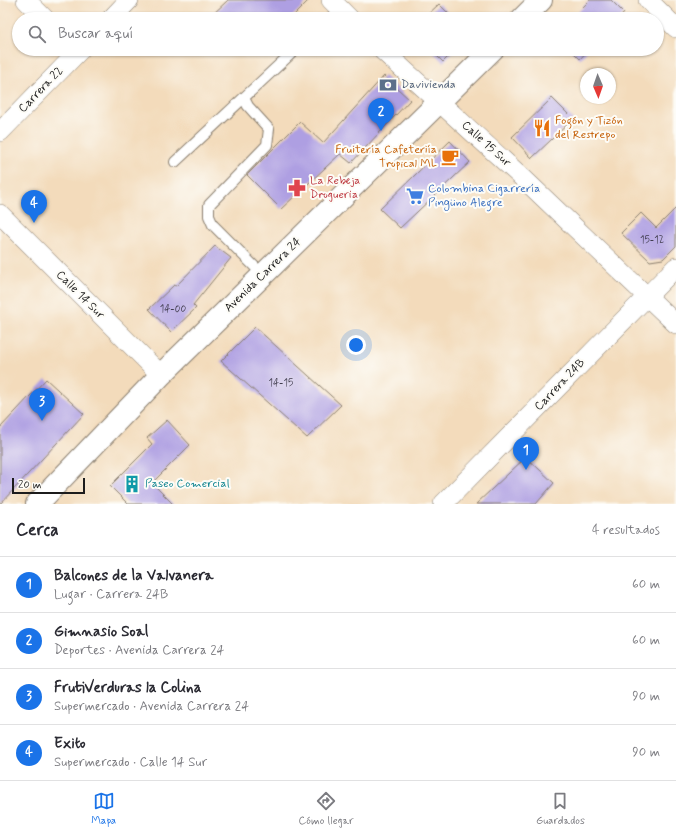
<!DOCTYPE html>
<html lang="es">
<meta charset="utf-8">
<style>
:root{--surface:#fff;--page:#f7f7f7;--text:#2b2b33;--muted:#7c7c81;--line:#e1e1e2;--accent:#1a73e8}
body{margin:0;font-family:Mynerve,sans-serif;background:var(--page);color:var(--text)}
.compass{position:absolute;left:580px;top:68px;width:36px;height:36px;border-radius:50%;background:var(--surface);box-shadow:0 1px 3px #0004;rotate:178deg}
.scale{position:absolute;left:12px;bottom:10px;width:73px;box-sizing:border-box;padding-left:4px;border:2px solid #1c1c1c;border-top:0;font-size:11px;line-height:14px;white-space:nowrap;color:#1c1c1c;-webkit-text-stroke:3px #fdfcf7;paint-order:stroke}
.you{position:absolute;left:356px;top:345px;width:14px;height:14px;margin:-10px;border:3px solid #fff;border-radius:50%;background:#1a73e8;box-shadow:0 0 0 6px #1a73e833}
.badge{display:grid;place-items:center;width:26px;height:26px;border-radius:50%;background:var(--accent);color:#fff;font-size:13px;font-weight:700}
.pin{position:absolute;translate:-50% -33px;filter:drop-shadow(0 1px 2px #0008)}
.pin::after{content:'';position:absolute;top:21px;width:14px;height:12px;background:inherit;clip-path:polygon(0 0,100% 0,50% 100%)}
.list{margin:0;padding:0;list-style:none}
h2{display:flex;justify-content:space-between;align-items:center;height:52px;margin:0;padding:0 16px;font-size:17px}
h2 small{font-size:13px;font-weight:400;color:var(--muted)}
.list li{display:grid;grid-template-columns:26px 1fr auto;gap:12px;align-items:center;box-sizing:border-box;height:56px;padding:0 16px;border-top:1px solid var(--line)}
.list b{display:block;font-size:15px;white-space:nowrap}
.list p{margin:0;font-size:13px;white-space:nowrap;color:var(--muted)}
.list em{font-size:13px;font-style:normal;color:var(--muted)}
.icon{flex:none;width:22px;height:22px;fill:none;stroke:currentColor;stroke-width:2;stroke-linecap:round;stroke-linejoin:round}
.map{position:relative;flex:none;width:676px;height:504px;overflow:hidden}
.search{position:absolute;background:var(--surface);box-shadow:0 1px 3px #0004;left:12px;right:12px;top:12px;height:44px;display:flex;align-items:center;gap:10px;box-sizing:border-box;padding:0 14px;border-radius:22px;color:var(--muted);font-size:15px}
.sheet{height:276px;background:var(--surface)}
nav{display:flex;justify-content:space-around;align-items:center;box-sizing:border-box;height:56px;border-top:1px solid var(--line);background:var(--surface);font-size:11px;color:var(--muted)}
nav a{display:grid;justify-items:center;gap:2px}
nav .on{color:var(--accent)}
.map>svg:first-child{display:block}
.building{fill:#ae9fe2}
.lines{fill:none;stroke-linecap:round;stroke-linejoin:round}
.lane-casing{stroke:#887c6c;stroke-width:12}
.street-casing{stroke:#887c6c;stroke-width:20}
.secondary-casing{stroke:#887c6c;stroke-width:24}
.lane{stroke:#fff;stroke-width:10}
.street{stroke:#fff;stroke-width:19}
.secondary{stroke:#fff;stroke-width:22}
.labels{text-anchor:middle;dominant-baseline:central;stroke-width:4;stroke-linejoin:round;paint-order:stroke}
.number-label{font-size:10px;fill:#403d4e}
.service-label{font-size:12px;fill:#4e5e75;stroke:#fdfcf7;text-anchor:start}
.street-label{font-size:12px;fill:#1c1c1c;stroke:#fdfcf7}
.food-label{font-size:12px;fill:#c56008;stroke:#fdfcf7;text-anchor:start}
.health-label{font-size:12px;fill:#be3a42;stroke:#fdfcf7;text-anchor:start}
.shop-label{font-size:12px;fill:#366cbe;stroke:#fdfcf7;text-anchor:start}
.culture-label{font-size:12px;fill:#0d838f;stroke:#fdfcf7;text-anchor:start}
</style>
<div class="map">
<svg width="676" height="504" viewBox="0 0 676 504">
<rect width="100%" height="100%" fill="#fdfcf7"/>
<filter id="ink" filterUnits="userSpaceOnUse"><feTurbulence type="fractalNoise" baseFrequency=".025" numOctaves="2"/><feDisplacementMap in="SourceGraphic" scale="8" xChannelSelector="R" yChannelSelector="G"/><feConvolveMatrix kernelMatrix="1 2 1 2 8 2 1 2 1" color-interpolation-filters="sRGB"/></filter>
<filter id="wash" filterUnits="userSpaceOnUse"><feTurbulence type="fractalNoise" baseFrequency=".012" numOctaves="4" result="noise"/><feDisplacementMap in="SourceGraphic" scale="16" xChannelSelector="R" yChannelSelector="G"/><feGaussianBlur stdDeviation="0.9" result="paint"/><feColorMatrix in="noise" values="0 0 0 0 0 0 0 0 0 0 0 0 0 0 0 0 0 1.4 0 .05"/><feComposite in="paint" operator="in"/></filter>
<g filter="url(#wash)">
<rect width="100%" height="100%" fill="#f3dbbb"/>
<g id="blocks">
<g class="building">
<polygon points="228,0 309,0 290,19 214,19 211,16"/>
<polygon points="590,0 611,0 624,13 619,19 571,19"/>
<polygon points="439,4 454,19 423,19"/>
<polygon points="430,49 456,49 443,62"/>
<polygon points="570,49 589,49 580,59"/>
<polygon points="384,76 410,100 351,163 340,154 281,209 247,175 300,122 323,143"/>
<polygon points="552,98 573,119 532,158 512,137"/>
<polygon points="450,141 470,162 400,228 380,209"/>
<polygon points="676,208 676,246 663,259 650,261 621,233 641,213 656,228"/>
<polygon points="215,246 231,258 193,305 196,308 171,332 149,309 174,285 176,286"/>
<polygon points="255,327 341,405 307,438 221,361"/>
<polygon points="46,379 84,414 0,504 0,428"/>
<polygon points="167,420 190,445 152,483 173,504 128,504 110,486 152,444 147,438"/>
<polygon points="526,457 554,483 536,504 476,504"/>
</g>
</g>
</g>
<g filter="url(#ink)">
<use href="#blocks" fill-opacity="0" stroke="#887c6c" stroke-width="1"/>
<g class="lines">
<g class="lane-casing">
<g id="lane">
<polyline points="329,19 340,10"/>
<polyline points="244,98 248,106 269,129 267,145 209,205 209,216 213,225 263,275"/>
<polyline points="175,162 296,49"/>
</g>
</g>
<g class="street-casing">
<g id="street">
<polyline points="26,0 45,19"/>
<polyline points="331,0 350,19"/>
<polyline points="648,0 676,28"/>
<polyline points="111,19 129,0"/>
<polyline points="381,49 525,180 676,324"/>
<polyline points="0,132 81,49"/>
<polyline points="0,214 161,375"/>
<polyline points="443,504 676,267"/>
</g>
</g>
<g class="secondary-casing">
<g id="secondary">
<polyline points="522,19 541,0"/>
<polyline points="37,504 161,375 493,49"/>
</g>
</g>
<use href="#lane" class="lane"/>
<use href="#street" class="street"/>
<use href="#secondary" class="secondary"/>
</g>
</g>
<defs>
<g id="bank-bare" transform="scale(1.38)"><path d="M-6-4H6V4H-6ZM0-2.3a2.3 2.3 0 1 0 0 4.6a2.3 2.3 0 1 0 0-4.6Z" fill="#5c6f8a" stroke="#fdfcf7" stroke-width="2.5" paint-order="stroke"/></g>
<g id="restaurant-bare" transform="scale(1.38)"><path d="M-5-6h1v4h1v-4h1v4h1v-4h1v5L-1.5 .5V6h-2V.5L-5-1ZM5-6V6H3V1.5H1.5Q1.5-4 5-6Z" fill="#e8710a" stroke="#fdfcf7" stroke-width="2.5" paint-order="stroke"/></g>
<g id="cafe-bare" transform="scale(1.38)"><path d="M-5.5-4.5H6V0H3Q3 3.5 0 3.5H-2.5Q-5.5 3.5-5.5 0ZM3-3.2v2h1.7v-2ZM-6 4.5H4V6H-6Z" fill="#e8710a" stroke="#fdfcf7" stroke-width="2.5" paint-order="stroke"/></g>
<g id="pharmacy-bare" transform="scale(1.38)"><path d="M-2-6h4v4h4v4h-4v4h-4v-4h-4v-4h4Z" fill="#e0444e" stroke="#fdfcf7" stroke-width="2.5" paint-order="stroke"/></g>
<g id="supermarket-bare" transform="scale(1.38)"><path d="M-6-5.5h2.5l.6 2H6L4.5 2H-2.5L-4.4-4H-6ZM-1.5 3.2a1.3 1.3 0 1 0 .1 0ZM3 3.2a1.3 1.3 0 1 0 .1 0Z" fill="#3f7fe0" stroke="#fdfcf7" stroke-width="2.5" paint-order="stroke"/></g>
<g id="building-bare" transform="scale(1.38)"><path d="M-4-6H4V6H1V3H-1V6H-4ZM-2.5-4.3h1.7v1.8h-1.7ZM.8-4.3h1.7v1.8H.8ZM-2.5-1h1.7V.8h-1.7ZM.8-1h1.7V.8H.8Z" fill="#0f9aa8" stroke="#fdfcf7" stroke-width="2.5" paint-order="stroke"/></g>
</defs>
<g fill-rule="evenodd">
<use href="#bank-bare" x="388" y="85"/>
<use href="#restaurant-bare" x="542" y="128"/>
<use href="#cafe-bare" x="450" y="157"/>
<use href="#pharmacy-bare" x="297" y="188"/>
<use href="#supermarket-bare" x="415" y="196"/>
<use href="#building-bare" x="132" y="484"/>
</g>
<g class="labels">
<g class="number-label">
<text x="652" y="240">15-12</text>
<text x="173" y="309">14-00</text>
<text x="281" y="383">14-15</text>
</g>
<g class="service-label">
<text x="401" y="85">Davivienda</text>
</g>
<g class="street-label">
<text transform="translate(41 90) rotate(-46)">Carrera 22</text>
<text transform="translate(486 144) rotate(42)">Calle 15 Sur</text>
<text transform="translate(263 275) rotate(-44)">Avenida Carrera 24</text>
<text transform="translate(80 295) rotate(45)">Calle 14 Sur</text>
<text transform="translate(560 385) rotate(-46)">Carrera 24B</text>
</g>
<g class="food-label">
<text x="555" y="121">Fogón y Tizón<tspan x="555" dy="14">del Restrepo</tspan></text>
<text x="437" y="150" text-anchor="end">Fruitería Cafeteriía<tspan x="437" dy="14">Tropical ML</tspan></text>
</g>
<g class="health-label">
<text x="310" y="181">La Rebeja<tspan x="310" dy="14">Drogueria</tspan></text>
</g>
<g class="shop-label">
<text x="428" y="189">Colombina Cigarrería<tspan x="428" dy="14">Pingüno Alegre</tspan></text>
</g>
<g class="culture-label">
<text x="145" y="484">Paseo Comercial</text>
</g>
</g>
</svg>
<svg class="compass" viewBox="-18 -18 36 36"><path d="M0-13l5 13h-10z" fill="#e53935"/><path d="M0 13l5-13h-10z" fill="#7c7c81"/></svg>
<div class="scale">20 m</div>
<div class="you"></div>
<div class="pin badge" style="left:526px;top:470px">1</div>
<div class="pin badge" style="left:381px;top:131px">2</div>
<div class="pin badge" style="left:42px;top:421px">3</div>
<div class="pin badge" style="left:34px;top:223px">4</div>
<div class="search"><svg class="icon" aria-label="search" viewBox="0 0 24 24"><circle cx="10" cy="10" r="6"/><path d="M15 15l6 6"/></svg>Buscar aquí</div>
</div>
<section class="sheet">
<h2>Cerca<small>4 resultados</small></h2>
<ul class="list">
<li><span class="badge">1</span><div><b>Balcones de la Valvanera</b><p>Lugar · Carrera 24B</p></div><em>60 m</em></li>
<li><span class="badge">2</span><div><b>Gimnasio Soal</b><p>Deportes · Avenida Carrera 24</p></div><em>60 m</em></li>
<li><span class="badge">3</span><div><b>FrutiVerduras la Colina</b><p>Supermercado · Avenida Carrera 24</p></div><em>90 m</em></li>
<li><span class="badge">4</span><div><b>Exito</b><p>Supermercado · Calle 14 Sur</p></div><em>90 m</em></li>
</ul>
</section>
<nav>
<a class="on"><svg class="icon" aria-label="map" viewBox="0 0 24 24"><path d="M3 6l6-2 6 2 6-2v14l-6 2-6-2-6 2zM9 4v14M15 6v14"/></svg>Mapa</a>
<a><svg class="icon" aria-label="directions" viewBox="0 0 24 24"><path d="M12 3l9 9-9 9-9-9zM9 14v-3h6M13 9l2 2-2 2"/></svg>Cómo llegar</a>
<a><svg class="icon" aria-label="saved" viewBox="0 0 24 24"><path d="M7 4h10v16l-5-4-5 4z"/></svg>Guardados</a>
</nav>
